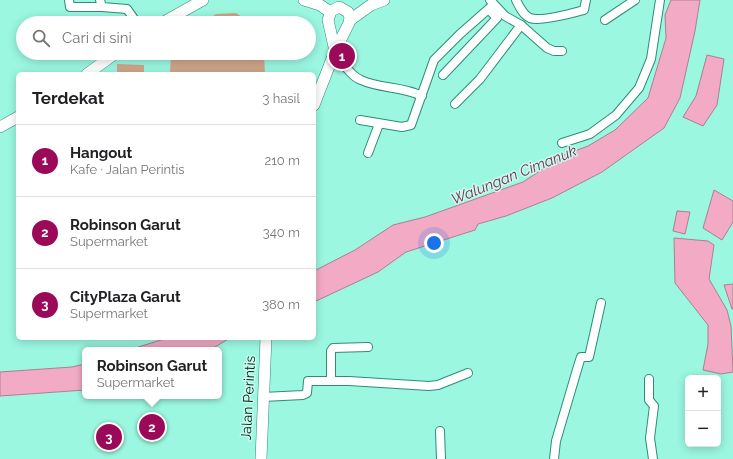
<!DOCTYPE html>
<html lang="id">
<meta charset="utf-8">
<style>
:root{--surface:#fff;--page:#f2f2f2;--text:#202124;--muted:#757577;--line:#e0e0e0;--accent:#9b0959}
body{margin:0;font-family:Raleway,sans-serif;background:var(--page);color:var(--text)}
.controls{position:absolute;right:12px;bottom:12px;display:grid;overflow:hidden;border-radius:6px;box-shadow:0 2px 10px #0003}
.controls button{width:36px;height:36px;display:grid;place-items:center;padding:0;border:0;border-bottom:1px solid var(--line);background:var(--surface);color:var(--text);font:20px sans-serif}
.you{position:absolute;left:434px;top:243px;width:14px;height:14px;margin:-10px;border:3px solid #fff;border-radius:50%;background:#1a73e8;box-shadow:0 0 0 6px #1a73e833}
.badge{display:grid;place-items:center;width:26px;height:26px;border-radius:50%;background:var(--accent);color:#fff;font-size:13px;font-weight:700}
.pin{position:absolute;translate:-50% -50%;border:2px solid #fff;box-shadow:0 1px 4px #0006}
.popup{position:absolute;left:82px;top:347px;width:140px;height:52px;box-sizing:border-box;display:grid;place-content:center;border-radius:6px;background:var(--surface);filter:drop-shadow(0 1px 3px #0005);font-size:13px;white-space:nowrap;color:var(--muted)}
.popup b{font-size:15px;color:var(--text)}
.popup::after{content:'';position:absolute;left:50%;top:100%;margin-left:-8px;border:8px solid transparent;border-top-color:var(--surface)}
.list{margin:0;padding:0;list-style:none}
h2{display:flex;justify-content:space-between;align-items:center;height:52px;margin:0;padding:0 16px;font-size:17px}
h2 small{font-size:13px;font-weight:400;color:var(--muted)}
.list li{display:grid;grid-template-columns:26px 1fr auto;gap:12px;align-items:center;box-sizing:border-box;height:72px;padding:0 16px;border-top:1px solid var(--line)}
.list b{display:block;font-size:15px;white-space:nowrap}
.list p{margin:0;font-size:13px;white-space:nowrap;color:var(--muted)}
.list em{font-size:13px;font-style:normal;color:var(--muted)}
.icon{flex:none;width:22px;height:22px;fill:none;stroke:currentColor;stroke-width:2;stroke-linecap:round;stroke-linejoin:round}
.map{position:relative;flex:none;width:733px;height:459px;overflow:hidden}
.search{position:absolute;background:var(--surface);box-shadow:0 2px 10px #0003;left:16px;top:16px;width:300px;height:44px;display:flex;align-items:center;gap:10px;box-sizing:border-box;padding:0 14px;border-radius:22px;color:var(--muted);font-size:15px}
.panel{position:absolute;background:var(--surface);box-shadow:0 2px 10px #0003;left:16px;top:72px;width:300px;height:268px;border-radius:6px}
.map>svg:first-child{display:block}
.green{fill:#cfa68a}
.water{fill:#f3abc5;stroke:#aa8090}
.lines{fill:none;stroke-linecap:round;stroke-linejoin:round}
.street-casing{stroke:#2d8d79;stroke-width:10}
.secondary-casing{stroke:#2d8d79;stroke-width:12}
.street{stroke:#fff;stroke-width:8}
.secondary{stroke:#fff;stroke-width:11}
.labels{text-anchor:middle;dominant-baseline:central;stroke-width:3;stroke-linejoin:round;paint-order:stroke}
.street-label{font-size:14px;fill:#001d16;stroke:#c8fcee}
.water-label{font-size:15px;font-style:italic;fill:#7e2b50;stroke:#c8fcee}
</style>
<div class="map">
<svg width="733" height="459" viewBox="0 0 733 459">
<rect width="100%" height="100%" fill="#9bf7e0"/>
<g class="green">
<polygon points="236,13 251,23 197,23 207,20 216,14"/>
<polygon points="171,53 264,53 265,74 170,74"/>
<polygon points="117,64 144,65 144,74 117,74"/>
</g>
<g class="water">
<polygon points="671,0 700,0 695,31 680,98 664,128 602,172 552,198 506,216 478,224 475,230 406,252 378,272 314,302 314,271 355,250 393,225 425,217 523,182 564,155 588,146 615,130 648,98 666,38 665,15"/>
<polygon points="707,55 724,59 717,105 703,126 683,117 696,96"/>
<polygon points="714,190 733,201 733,222 722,240 703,228"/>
<polygon points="677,211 690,212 685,234 673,231"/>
<polygon points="674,238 708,241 714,245 709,279 727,310 731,326 733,372 721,374 703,370 708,344 708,325 675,283"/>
<polygon points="733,284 733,309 732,309 724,285"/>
<polygon points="167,338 230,338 210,350 129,350"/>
<polygon points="85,364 85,390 0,396 0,372 72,367"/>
</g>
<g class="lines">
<g class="street-casing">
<g id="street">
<polyline points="69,0 70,7 102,7"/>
<polyline points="100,0 102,7 127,9 137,23"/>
<polyline points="490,0 505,16 521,25 547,48 554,51 562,51"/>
<path d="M516,0C519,6 523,15 530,18C540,22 573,13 584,10L586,0"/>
<polyline points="605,20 635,0"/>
<path d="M334,53C342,61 350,76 361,80C380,89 403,86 422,96"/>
<polyline points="443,75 497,18 489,10"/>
<polyline points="455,104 480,79 521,25"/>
<polyline points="360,120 402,127 411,125 434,60 460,34 493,5"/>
<polyline points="562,143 590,134 616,115 639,88 651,59 660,0"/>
<polyline points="368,153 379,124"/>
<polyline points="649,379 649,400 654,406 650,438 653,459"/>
<polyline points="331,381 331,351 333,348 368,347"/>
<polyline points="263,397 303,395 307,393 308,381 349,381 429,386 438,385 468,373"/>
<polyline points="440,431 441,459"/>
<polyline points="554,459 556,441 579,363 581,357 589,357 601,303"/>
</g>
</g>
<g class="secondary-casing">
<g id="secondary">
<polyline points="304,0 320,5 330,12"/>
<polyline points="350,20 371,5 384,0"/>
<polyline points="162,23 203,0"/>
<polyline points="87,74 116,53"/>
<polyline points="314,105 335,51 349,23 350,17 348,12 339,7 331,11 328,20 335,51"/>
<polyline points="0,127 18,117"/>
<polyline points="261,459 266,338"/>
</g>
</g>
<use href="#street" class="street"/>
<use href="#secondary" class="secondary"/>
</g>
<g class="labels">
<g class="street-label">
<text transform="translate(248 398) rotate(-87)">Jalan Perintis</text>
</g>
<g class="water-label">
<text transform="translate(514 175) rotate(-22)">Walungan Cimanuk</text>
</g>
</g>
</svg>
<div class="controls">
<button>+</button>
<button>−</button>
</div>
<div class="you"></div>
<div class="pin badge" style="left:342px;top:56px">1</div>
<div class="pin badge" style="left:152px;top:427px">2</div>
<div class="popup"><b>Robinson Garut</b>Supermarket</div>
<div class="pin badge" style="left:109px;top:437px">3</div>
<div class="search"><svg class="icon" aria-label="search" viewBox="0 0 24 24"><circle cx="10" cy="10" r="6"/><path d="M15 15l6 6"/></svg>Cari di sini</div>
<section class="panel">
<h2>Terdekat<small>3 hasil</small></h2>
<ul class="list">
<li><span class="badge">1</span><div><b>Hangout</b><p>Kafe · Jalan Perintis</p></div><em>210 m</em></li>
<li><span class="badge">2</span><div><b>Robinson Garut</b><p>Supermarket</p></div><em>340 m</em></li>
<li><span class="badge">3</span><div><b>CityPlaza Garut</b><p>Supermarket</p></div><em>380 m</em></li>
</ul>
</section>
</div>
